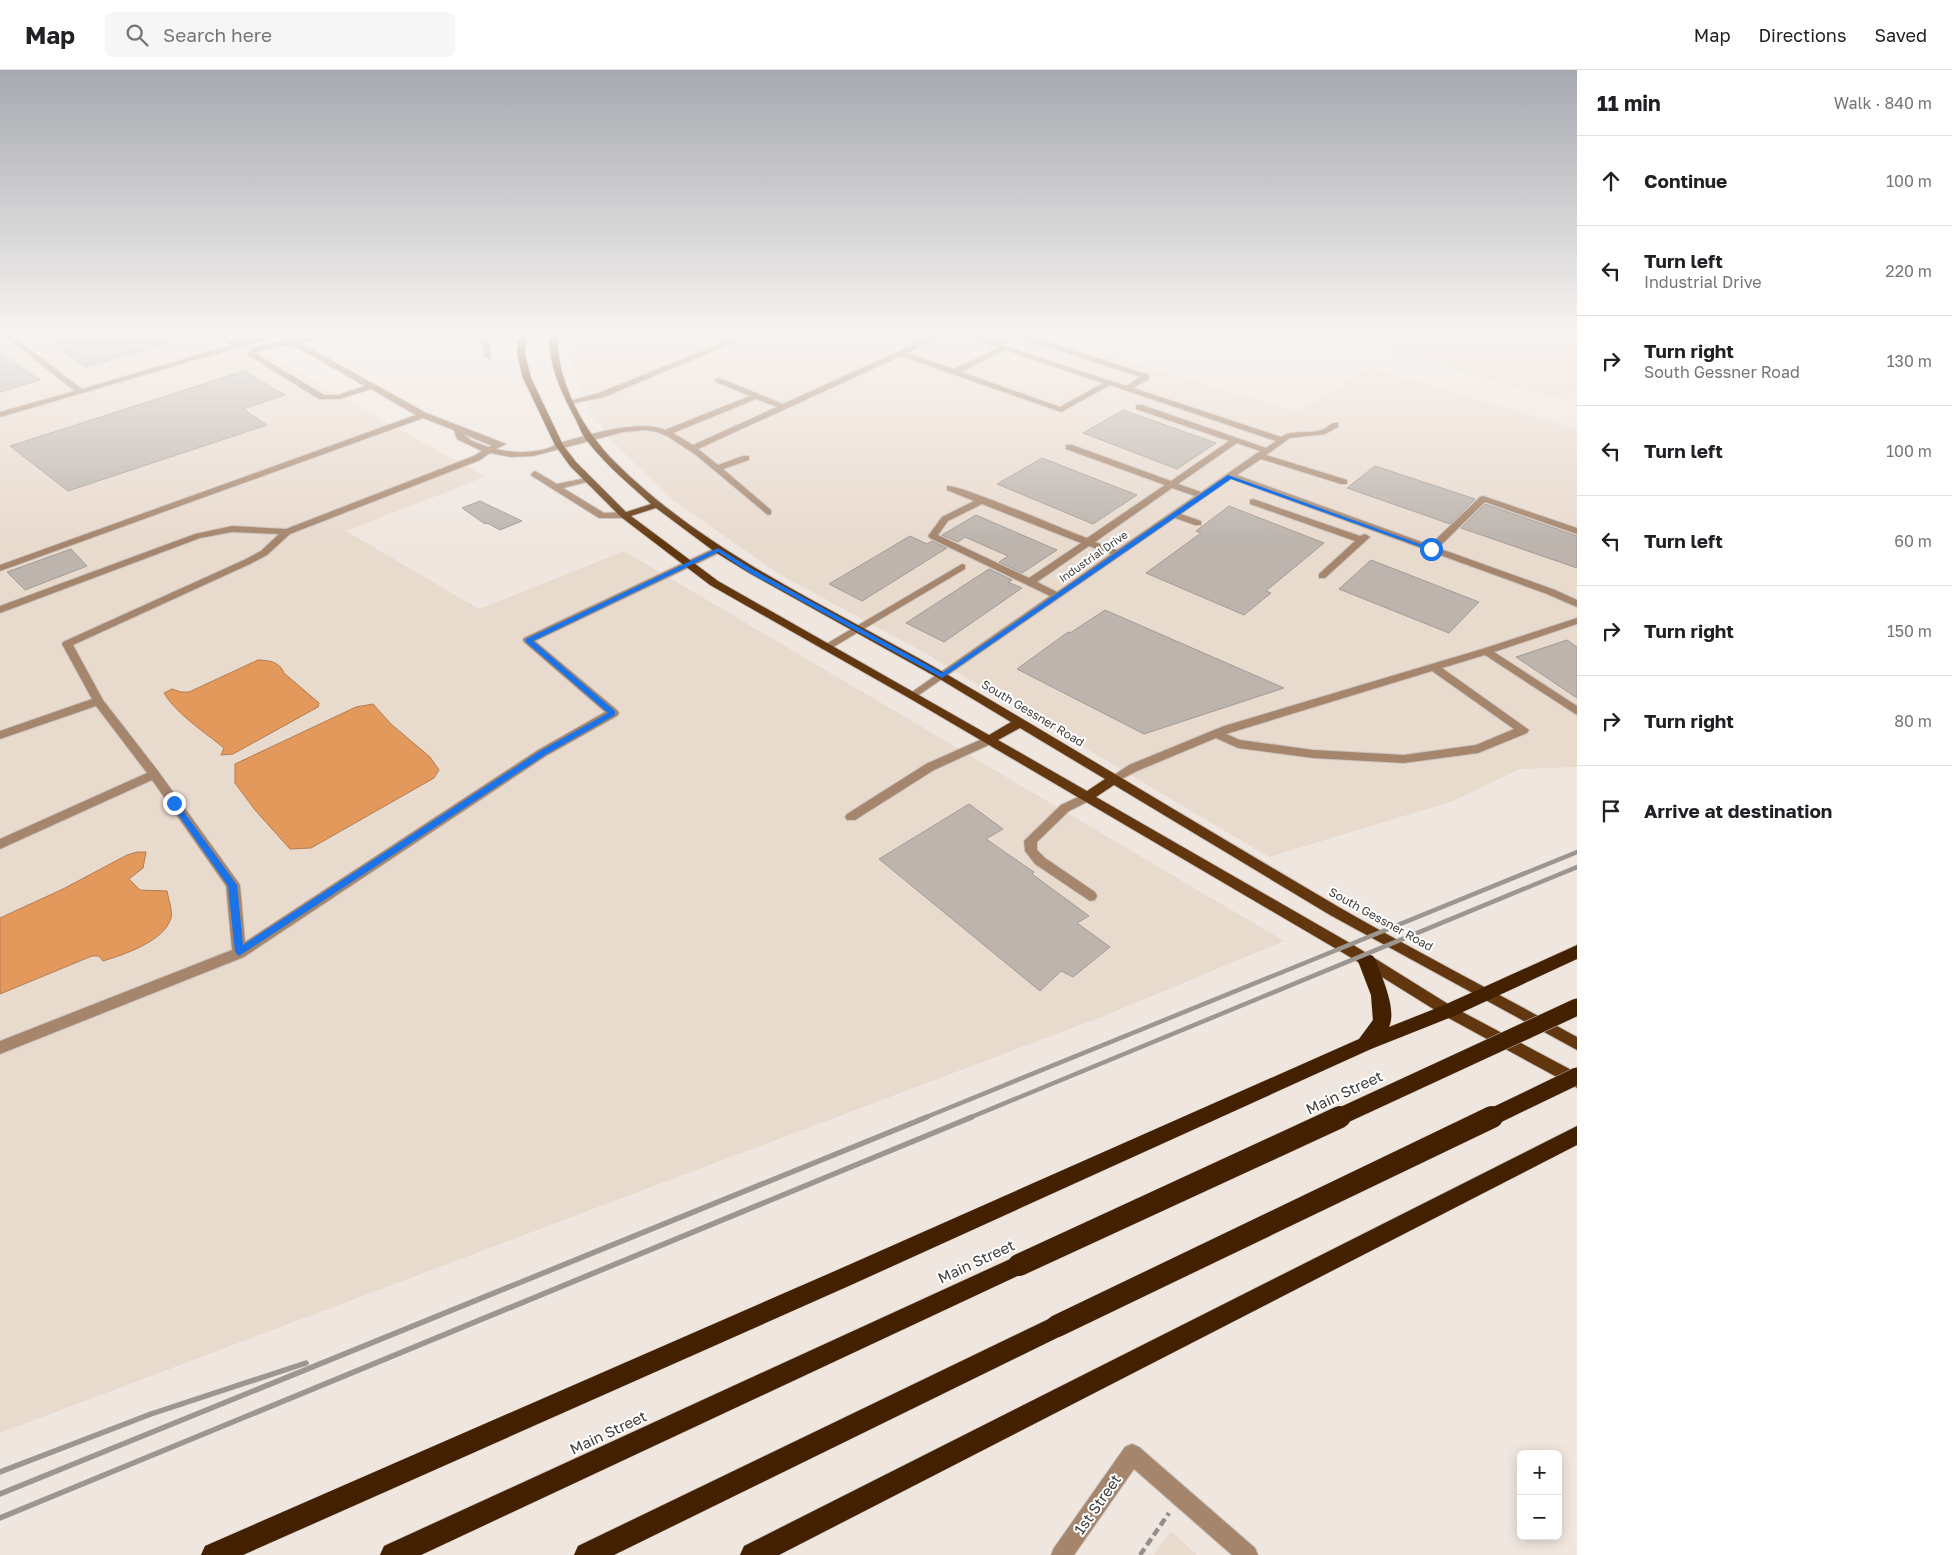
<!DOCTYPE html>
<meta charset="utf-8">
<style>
:root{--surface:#fff;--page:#f6f6f6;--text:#202124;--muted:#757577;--line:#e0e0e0}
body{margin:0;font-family:"Golos Text",sans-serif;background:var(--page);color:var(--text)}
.controls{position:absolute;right:15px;bottom:15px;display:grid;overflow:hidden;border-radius:8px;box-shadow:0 2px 12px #0003}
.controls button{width:45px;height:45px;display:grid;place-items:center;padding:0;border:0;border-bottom:1px solid var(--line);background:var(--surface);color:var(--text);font:25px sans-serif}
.stop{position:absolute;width:15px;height:15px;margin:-11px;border:4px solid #1a73e8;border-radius:50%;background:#fff}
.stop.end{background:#1a73e8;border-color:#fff;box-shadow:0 1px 5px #0008}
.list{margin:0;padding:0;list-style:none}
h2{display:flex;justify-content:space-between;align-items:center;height:65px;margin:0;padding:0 20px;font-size:21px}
h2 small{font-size:16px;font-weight:400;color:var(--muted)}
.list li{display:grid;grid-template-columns:32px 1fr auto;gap:15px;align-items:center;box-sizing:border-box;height:90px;padding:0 20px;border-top:1px solid var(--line)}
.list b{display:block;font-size:19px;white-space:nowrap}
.list p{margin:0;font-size:16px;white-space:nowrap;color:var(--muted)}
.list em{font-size:16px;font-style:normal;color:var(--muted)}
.icon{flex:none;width:28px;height:28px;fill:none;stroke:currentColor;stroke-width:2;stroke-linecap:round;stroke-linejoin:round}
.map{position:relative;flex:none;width:1577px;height:1485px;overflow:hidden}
header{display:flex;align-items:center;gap:30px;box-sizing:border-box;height:70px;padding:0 25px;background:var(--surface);border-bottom:1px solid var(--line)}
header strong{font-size:24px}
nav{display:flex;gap:28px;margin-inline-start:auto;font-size:18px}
.search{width:350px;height:45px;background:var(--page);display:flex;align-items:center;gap:12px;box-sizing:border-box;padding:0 18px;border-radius:8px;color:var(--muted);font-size:19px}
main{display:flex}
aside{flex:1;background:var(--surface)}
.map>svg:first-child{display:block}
.built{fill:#e9dace}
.water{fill:#e3995c;stroke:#b27d52}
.building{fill:#bcb4ad;stroke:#a39b95}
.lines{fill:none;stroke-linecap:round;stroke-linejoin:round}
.minor-casing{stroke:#ccc4be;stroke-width:2}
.major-casing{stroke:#ccc4be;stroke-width:2}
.highway-casing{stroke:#ccc4be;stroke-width:1}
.path{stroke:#948f8a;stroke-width:4.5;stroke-dasharray:8 4;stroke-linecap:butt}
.minor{fill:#a5856c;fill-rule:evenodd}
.major{fill:#62370f;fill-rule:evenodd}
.highway{fill:#432000;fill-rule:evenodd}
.rail-far1{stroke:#9c9691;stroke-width:4.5}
.rail{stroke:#9c9691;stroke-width:5.5}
.highway-bridge-far1-casing{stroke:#ccc4be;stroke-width:18;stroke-linecap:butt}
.highway-bridge-casing{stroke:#ccc4be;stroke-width:23;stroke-linecap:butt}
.highway-bridge-far1{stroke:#432000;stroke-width:17}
.highway-bridge{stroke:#432000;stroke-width:22}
.route{fill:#1a73e8}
.labels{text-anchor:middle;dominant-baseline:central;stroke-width:4;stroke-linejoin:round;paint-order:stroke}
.far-street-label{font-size:11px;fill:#3f3c39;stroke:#fff}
.street-label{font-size:12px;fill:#3f3c39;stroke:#fff}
.near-street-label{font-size:15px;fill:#3f3c39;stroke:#fff}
</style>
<header>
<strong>Map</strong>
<div class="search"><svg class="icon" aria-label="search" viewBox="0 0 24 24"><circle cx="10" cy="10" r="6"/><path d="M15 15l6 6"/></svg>Search here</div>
<nav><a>Map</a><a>Directions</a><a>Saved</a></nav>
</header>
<main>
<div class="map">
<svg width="1577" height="1485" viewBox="0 0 1577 1485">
<rect width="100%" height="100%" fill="#efe6df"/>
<g class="built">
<polygon points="0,264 229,264 485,407 346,461 479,539 624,481 1284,871 1104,946 0,1363"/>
<polygon points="572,264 1037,264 1297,342 1371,298 1577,359 1577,697 1520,699 1453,731 1269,787 923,582 779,504 673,430 612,371 590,341 573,298"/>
<polygon points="1326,264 1577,264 1577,316 1563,330"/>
<polygon points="1171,1461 1197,1485 1154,1485"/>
</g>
<g class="water">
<path d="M258,590C269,590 280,592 284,603L319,633L318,637L233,684L221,685L224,678C206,663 176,644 164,623L172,619L181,622H189Z"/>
<polygon points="373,634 391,654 430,687 439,700 434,708 311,778 290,779 255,740 235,713 235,694 356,637"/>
<path d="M137,782H146L143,798L129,809L140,820L167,821C168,828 173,841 171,848C165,871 123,885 103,891L99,886H92L0,924V848L63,819L127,785Z"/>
</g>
<g class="building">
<polygon points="40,264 180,264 181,269 85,297"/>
<polygon points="0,283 40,310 0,322"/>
<polygon points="244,301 285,325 243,339 267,355 68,421 10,376"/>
<polygon points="1123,340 1216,373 1177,399 1083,363"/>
<polygon points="1042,388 1137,425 1093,454 997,414"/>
<polygon points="1375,396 1475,429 1450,454 1347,418"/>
<polygon points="480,431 522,451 500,460 487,453 485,454 462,438"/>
<polygon points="1485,434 1577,466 1577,498 1461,458"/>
<polygon points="1229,436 1324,473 1266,521 1271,523 1244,545 1146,503 1201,463 1196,461"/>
<polygon points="976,445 999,455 1057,480 1022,503 999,492 1008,486 965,467 958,472 942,465"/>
<polygon points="910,466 927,474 932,471 947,478 862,531 829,514"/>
<polygon points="71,479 87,496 25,520 7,502"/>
<polygon points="1371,490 1479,532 1449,563 1339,519"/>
<polygon points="989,499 1012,510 1008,512 1022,518 944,572 906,553"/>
<polygon points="1105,540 1284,618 1144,664 1017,599 1068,562 1070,563"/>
<polygon points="1567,570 1577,577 1577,628 1516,587"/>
<polygon points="969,734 1003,759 986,769 1034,802 1032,804 1089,846 1077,853 1110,877 1073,907 1061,901 1040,921 879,789"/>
</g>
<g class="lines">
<g class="minor-casing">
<g id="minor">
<path d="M2,264H10L82,319L231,275L215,264H223L238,273C261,267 274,259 297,271L320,264H331L302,274L426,343L506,374L496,379C511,383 527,383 542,380C548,379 554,375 560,373C587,365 639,349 665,360L750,326L716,312L715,310L719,308L783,334L917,273L896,264H907L923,270L935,264H945L907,283L954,299L998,278L960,264H971L995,272L1014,264H1023L1149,305V309L1133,318L1281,367C1293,359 1311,365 1324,359C1330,356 1331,352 1338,353V357L1325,364L1290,368L1266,385L1347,410V414H1341L1261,389L1237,405L1430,475L1480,427L1483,426L1577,458V464L1485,432L1438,478L1555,520L1577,530V537L1547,524L1231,409L1181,444L1201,451V455H1195L1175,448L913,629L907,626L909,624L1050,526L930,468L928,466L942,447L974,431L947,420V416C959,414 1067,461 1087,468L1165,415L1066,379V375H1072L1171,411L1229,371L1136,339V335H1142L1266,378L1276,371L1110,315L1061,342L901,286L698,379L718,395L743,386H749V390L723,399L771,440V444L768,445L696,385L667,366L657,362L645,360L623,362L533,386L511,387L490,383L480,390L290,464L267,485L250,494L73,575L103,630L158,701L238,812L240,815L245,872L538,680L605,642L524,572L523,570L524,568L715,478H721V482L535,571L617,640L619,643L617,646L546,686L244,887L0,984V971L232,880L226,816L152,710L0,779V769L147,703L96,636L0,669V661L92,629L62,574L63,572L244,490L261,481L279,464L232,462L200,468L0,543V536L195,464L232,456L286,459L474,386L482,381L457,369L454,360L423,348L0,501V495L416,345L371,319L339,329H319L247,284L256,276L285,271L277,266L0,347V342L75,321ZM1018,267L1140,307L1126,316L1002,275ZM291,274L365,316L338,325H324L256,284L261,280ZM1005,280L1103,313L1060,337L961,302ZM756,329L777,337L693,375L673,363ZM463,364L488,374L492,375L488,377L472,371ZM1237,373L1260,381L1201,422L1178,414ZM1172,418L1195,426L1117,480L1095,472ZM982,434L1081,473L1029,508L938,465L948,451ZM1089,476L1111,484L1057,522L1037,512Z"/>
<polygon points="471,264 481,264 488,267 491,289 484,287 482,270"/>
<polygon points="713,264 723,264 733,268 744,264 754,264 604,327 570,334 566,332 599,323 727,271"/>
<polygon points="535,401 557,414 591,407 591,411 563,418 604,443 624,442 629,445 624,448 599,448 532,406 531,404"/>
<polygon points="1253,429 1360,466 1365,464 1370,467 1325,508 1319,508 1319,504 1355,471 1250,434 1250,430"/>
<polygon points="962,494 965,495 965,499 830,579 822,579 821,577"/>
<path d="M1577,548V554L1494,582L1577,636V645L1485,585L1442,598L1529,660L1527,663L1478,683L1404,693L1313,688L1238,678L1216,668L1137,701L1114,713L1108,709L1129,695L1224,656L1482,579ZM1432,601L1514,659L1476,675L1404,685L1313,680L1240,670L1226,664Z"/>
<polygon points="989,666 993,667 995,670 993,673 934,700 855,750 847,750 845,747 847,744 926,694"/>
<polygon points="1087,723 1093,727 1091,730 1069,741 1037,772 1037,780 1045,788 1095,822 1097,826 1095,830 1090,831 1035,794 1025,781 1024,771 1061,735"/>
<polygon points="1132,1374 1139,1377 1255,1478 1258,1485 1232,1485 1134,1399 1074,1485 1051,1485 1054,1478 1125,1377"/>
</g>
</g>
<g class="major-casing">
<path id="major" d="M518,264H526L525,284L531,308L563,375L576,392L626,442L651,434C629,414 606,395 588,372C582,365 579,356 575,348C560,320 549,296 549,264H557C557,312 583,361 617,394C711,487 835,539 948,605C1078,681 1207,760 1337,836C1415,881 1497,923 1577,967V980L1330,845L1114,715L1096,727L1355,876L1453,937L1577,1003V1018L1443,945L1345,884L909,628L710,515L621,447L570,396L555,375L523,308L517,284ZM656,438L715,482L749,503L938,608L1011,652L989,665L718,511L631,446ZM1020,658L1105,709L1087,721L998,670Z"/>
</g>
<g class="highway-casing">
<g id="highway">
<path d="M1577,875V889L1454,946L1371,979L851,1215L243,1485H201L205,1476L835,1201L1359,969L1373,950L1371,925L1358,891L1361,886L1367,884L1373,886L1376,891C1382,908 1397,939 1389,957L1442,936Z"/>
<polygon points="1577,1056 1577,1075 779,1485 740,1485 744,1476"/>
<polygon points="1019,1185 1026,1188 1030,1195 1026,1202 421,1485 380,1485 384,1476"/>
<polygon points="1057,1245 1065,1248 1068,1256 1065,1264 614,1485 574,1485 578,1476"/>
</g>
</g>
<polyline class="path" points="1140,1485 1169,1443"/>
<use href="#minor" class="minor"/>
<use href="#major" class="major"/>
<use href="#highway" class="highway"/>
<g class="rail-far1">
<polyline points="924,1048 1577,782"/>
<polyline points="969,1048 1577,797"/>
</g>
<g class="rail">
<polyline points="0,1402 151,1344 306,1293"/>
<polyline points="0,1424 927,1047"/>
<polyline points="0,1448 972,1047"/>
</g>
<g class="highway-bridge-far1-casing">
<g id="highway-bridge-far1">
<polyline points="1337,1048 1577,937"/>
<polyline points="1490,1048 1577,1006"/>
</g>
</g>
<g class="highway-bridge-casing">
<g id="highway-bridge">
<polyline points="1019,1195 1340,1047"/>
<polyline points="1057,1256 1492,1047"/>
</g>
</g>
<use href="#highway-bridge-far1" class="highway-bridge-far1"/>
<use href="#highway-bridge" class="highway-bridge"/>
</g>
<linearGradient id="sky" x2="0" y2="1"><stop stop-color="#a6a9b0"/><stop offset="0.56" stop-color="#f8f4f1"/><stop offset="1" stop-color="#f8f4f1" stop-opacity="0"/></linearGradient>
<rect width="1577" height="472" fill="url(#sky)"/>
<polygon class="route" points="1228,405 1434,479 1429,480 1231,409 942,608 750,503 718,482 533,571 615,641 615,645 545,685 239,886 235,882 228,816 170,733 171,731 176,731 237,815 243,875 540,681 608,643 526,572 526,569 718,478 754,500 942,603"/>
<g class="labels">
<g class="far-street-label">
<text transform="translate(1093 486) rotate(-35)">Industrial Drive</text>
</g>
<g class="street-label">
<text transform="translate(1033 643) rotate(31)">South Gessner Road</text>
<text transform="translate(1381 849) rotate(29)">South Gessner Road</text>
</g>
<g class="near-street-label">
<text transform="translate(1344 1022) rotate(-25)">Main Street</text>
<text transform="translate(976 1191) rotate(-25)">Main Street</text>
<text transform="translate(608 1362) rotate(-25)">Main Street</text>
<text transform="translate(1097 1434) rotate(-55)">1st Street</text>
</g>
</g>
</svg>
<div class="controls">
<button>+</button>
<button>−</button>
</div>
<div class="stop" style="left:1431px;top:479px"></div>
<div class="stop end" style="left:174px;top:733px"></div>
</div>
<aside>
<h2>11 min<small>Walk · 840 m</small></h2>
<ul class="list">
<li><svg class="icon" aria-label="ahead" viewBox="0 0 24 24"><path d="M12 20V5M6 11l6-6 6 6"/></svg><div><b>Continue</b></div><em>100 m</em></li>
<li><svg class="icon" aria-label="left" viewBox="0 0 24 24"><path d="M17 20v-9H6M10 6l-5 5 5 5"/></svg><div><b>Turn left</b><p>Industrial Drive</p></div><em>220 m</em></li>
<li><svg class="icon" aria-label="right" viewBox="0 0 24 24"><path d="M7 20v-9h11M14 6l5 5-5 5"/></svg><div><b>Turn right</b><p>South Gessner Road</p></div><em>130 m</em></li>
<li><svg class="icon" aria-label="left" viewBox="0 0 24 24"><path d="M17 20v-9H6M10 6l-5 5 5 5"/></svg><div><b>Turn left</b></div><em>100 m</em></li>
<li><svg class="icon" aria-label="left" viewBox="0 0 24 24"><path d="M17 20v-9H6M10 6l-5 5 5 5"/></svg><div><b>Turn left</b></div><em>60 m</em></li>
<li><svg class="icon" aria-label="right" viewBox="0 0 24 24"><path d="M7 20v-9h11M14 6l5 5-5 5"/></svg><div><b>Turn right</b></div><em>150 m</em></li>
<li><svg class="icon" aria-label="right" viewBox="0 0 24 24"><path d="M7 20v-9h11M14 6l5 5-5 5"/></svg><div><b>Turn right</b></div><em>80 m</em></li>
<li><svg class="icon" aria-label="arrive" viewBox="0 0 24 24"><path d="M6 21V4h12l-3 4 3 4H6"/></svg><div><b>Arrive at destination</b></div></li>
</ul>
</aside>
</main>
